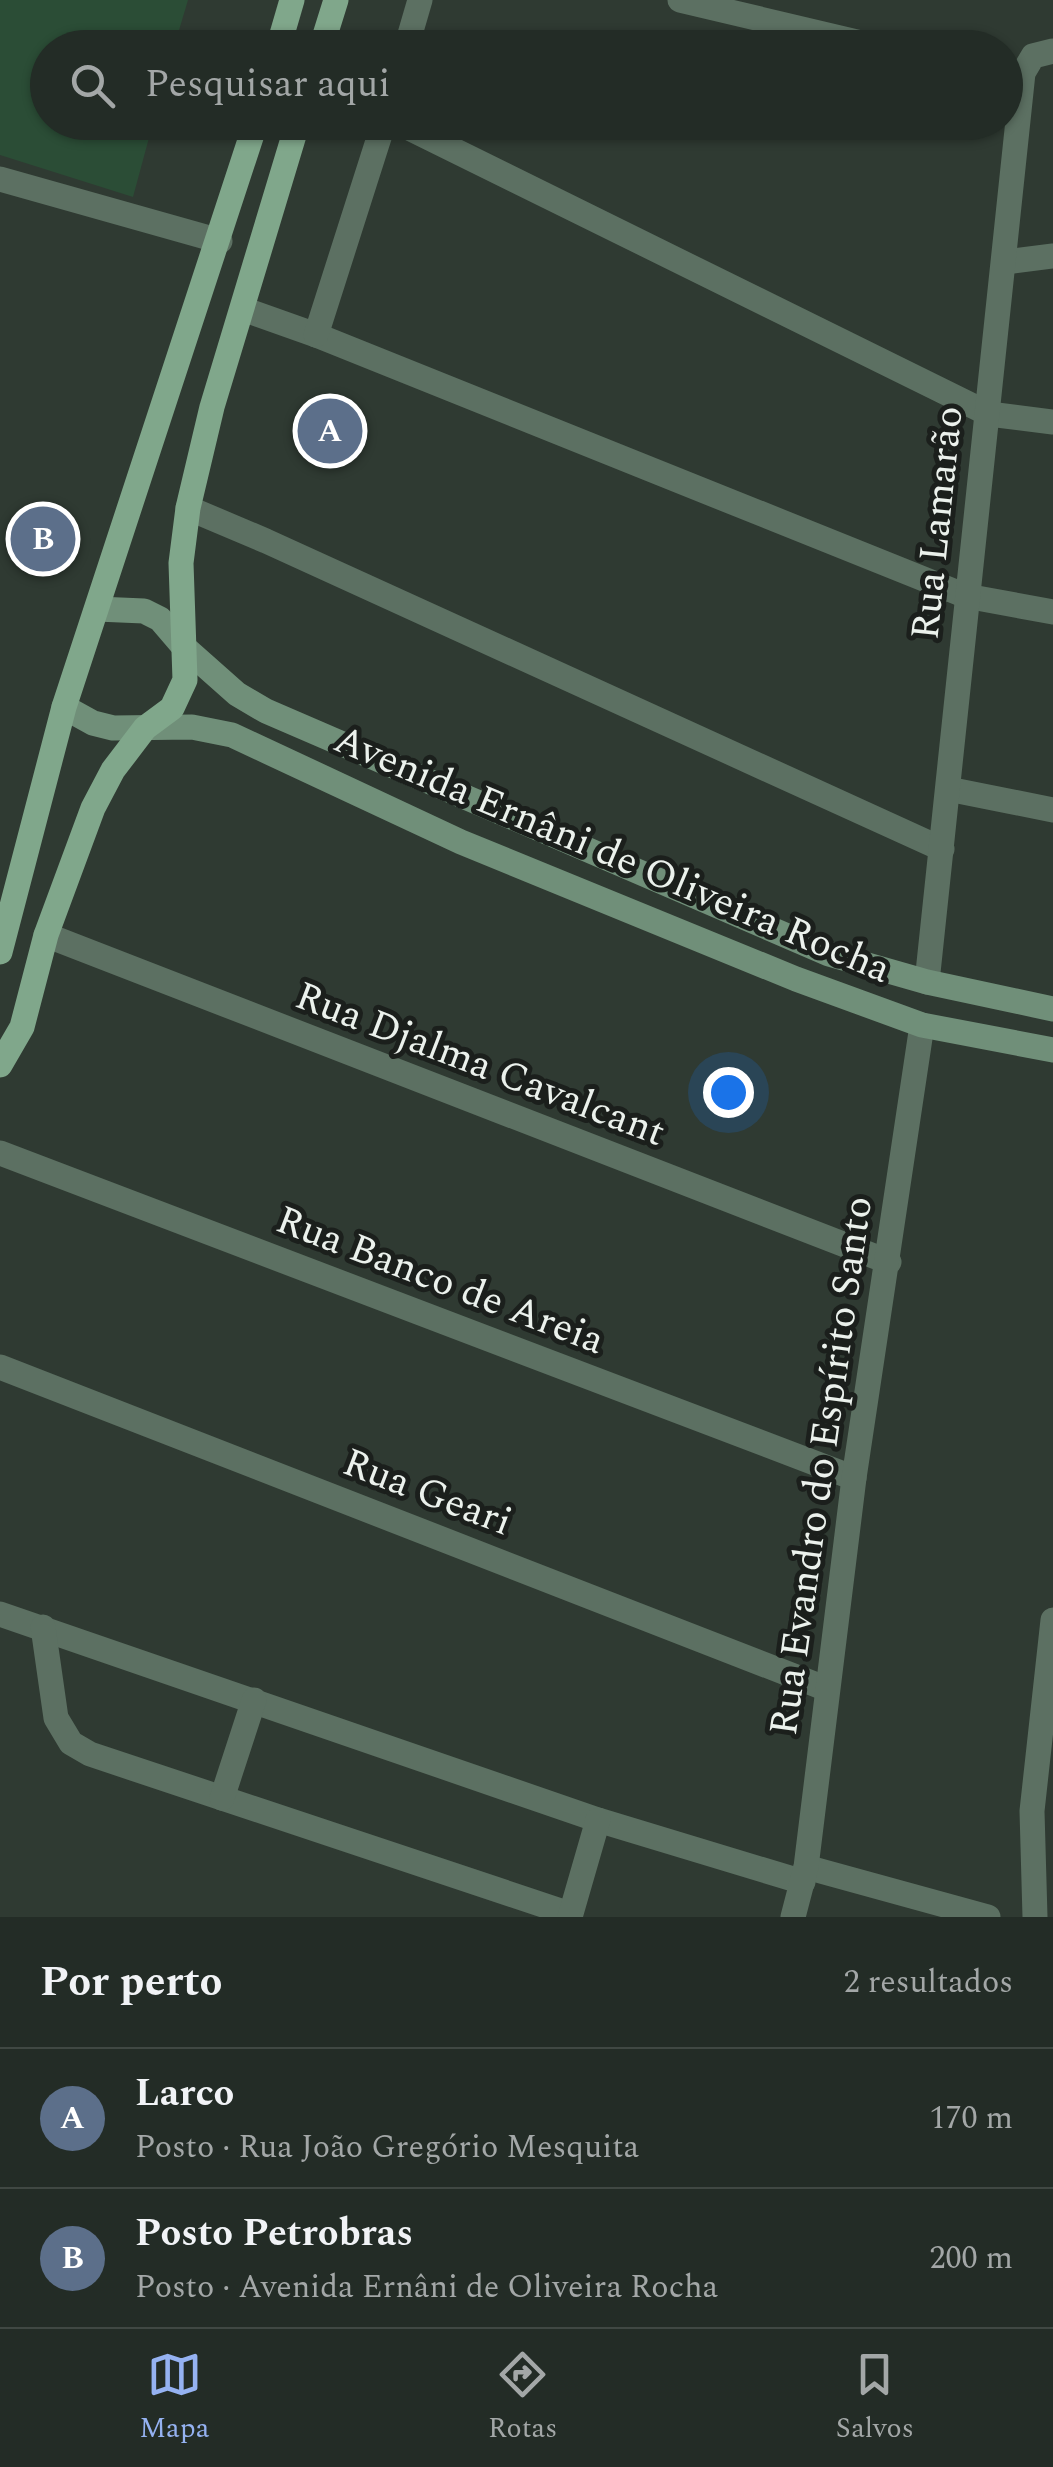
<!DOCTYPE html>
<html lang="pt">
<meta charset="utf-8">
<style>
:root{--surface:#232c26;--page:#2b342e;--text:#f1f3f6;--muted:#a3a7a7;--line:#404843;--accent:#95b2f1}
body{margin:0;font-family:Spectral,serif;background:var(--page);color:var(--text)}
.you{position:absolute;left:728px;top:1092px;width:35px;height:35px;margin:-25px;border:8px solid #fff;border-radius:50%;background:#1a73e8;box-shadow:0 0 0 15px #1a73e833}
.badge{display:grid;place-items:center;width:65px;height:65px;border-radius:50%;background:var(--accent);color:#fff;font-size:32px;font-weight:700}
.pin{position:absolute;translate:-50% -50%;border:5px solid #fff;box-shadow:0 2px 10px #0006}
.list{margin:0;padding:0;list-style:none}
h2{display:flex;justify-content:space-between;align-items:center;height:130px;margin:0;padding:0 40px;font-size:42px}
h2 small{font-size:32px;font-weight:400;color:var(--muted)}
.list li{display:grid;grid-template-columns:65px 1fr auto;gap:30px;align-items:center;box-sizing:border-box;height:140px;padding:0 40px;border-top:2px solid var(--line)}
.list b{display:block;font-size:38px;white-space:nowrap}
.list p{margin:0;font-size:32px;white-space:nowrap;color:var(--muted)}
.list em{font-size:32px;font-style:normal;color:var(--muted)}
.icon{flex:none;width:55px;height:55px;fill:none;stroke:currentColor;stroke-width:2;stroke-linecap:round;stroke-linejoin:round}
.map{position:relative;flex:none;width:1053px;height:1917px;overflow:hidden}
.search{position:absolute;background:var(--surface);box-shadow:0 2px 8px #0004;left:30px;right:30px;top:30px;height:110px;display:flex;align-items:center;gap:25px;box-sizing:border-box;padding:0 35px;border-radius:55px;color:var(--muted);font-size:38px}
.sheet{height:410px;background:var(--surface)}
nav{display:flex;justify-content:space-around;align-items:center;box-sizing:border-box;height:140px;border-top:2px solid var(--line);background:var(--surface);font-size:28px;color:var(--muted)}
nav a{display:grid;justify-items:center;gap:5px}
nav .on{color:var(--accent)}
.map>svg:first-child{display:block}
.green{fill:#2b4d36}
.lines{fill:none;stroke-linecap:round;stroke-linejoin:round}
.street{stroke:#5c7062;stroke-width:25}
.secondary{stroke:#708f79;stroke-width:25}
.primary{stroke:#80a78b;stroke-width:25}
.labels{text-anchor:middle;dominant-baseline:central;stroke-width:10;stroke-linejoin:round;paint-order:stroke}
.street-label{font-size:40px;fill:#ebf1ec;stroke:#1b1f1c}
</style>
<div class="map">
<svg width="1053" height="1917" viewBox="0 0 1053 1917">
<rect width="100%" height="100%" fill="#2f3a32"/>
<polygon class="green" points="0,0 188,0 174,47 48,48 48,122 153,123 133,197 0,155"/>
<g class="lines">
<g class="street">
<polyline points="680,0 882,48"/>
<polyline points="406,48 420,0"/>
<polyline points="397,122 989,414 1053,422"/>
<polyline points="0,179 220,241"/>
<polyline points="1005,262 1053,256"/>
<polyline points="243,309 316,335 966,596 1053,612"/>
<polyline points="316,335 384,122"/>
<polyline points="188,508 266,541 942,849"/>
<polyline points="948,789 1053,810"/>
<polyline points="46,935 889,1262"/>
<polyline points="927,982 1023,73 1033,56 1053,51"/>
<polyline points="0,1153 854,1478"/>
<polyline points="0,1367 827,1689"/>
<polyline points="0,1614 598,1820 803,1882"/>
<polyline points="43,1627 56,1718 71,1743 90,1754 570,1914"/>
<polyline points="222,1798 254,1700"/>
<polyline points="806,1867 988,1917"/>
<polyline points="570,1917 598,1820"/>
<polyline points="793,1917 806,1867 854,1478 922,1025"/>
<polyline points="1035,1917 1032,1811 1053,1620"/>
</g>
<g class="secondary">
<polyline points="97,609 144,611 160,619 184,647 237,694 266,711 829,954 927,982 1053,1009"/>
<polyline points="64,707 93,723 113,728 192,727 232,735 461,842 796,979 922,1025 1053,1050"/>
</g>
<g class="primary">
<polyline points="278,48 292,0"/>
<polyline points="321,48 336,0"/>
<polyline points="0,952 64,707 256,122"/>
<polyline points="0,1065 22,1027 46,935 93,808 113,770 145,728 172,708 185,680 181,563 188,508 212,407 298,122"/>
</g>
</g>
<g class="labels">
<g class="street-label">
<text transform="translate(938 523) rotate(-84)">Rua Lamarão</text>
<text transform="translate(612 855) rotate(23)">Avenida Ernâni de Oliveira Rocha</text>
<text transform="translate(480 1065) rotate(21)">Rua Djalma Cavalcant</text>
<text transform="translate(440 1281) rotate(21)">Rua Banco de Areia</text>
<text transform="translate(822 1466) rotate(-82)">Rua Evandro do Espírito Santo</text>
<text transform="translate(427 1493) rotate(21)">Rua Geari</text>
</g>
</g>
</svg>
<div class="you"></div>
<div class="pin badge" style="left:330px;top:431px;background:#5c6f8a">A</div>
<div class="pin badge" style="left:43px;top:539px;background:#5c6f8a">B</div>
<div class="search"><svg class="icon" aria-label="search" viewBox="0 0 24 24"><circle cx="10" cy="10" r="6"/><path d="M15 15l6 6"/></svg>Pesquisar aqui</div>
</div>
<section class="sheet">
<h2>Por perto<small>2 resultados</small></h2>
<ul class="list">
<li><span class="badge" style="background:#5c6f8a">A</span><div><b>Larco</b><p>Posto · Rua João Gregório Mesquita</p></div><em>170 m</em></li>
<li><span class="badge" style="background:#5c6f8a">B</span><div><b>Posto Petrobras</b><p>Posto · Avenida Ernâni de Oliveira Rocha</p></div><em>200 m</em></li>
</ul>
</section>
<nav>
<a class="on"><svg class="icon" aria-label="map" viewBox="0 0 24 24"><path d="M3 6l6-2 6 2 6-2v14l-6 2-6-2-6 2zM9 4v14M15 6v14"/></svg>Mapa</a>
<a><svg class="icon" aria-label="directions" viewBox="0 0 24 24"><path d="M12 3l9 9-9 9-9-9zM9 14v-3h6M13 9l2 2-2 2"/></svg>Rotas</a>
<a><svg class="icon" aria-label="saved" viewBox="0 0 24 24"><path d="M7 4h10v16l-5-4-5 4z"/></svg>Salvos</a>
</nav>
